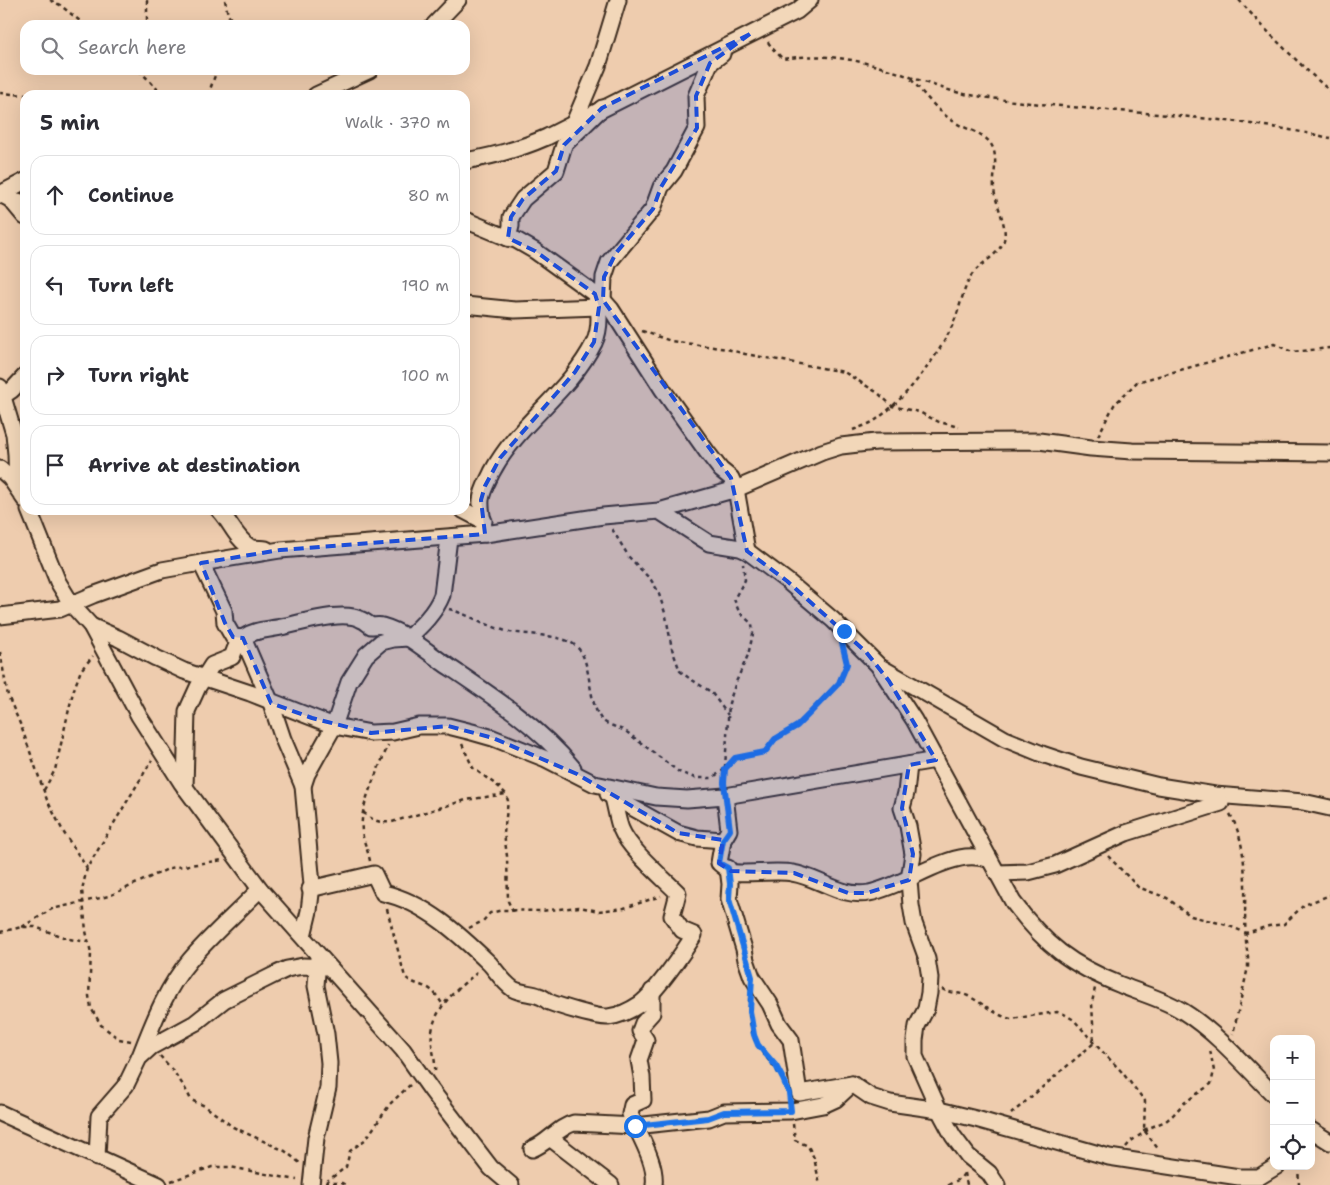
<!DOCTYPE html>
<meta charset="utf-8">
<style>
:root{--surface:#fff;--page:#f7f7f7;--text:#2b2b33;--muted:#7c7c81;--line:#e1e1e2}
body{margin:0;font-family:"Shantell Sans",sans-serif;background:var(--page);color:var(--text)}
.controls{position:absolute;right:15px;bottom:15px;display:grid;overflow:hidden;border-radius:10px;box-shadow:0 5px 20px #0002}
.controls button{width:45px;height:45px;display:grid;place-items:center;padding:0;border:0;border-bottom:1px solid var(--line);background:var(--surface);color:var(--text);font:25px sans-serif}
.stop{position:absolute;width:15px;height:15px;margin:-11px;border:4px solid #1a73e8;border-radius:50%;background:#fff}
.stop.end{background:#1a73e8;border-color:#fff;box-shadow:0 1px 5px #0008}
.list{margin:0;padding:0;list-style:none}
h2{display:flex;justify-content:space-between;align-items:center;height:65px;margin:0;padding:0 20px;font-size:21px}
h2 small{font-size:16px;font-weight:400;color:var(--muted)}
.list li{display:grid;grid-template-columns:32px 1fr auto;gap:15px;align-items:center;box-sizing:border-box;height:80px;margin:0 10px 10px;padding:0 10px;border:1px solid var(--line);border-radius:15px}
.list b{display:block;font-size:19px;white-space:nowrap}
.list em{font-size:16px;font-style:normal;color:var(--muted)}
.icon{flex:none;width:28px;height:28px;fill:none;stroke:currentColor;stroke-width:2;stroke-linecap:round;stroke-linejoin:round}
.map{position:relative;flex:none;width:1330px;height:1185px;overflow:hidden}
.search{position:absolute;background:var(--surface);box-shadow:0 5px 20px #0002;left:20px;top:20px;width:450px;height:55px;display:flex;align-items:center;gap:12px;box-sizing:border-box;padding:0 18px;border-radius:15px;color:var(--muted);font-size:19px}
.panel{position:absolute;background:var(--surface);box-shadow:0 5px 20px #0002;left:20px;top:90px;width:450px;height:425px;border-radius:15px}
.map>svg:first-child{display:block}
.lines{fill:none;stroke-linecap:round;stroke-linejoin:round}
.street-casing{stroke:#3b2a1e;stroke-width:19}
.path{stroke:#3b2a1e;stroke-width:2.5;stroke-dasharray:4 4;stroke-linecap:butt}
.street{stroke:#f2d7b9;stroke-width:15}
.route{stroke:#1a73e8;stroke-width:6}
.marked{fill:#1d4ed8;fill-opacity:0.2;stroke:#1d4ed8;stroke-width:4;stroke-dasharray:10 6;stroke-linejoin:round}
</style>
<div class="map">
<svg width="1330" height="1185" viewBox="0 0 1330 1185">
<rect width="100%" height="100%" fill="#eeccae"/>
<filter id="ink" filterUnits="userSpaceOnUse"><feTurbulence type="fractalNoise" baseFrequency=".02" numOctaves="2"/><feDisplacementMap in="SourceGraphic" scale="10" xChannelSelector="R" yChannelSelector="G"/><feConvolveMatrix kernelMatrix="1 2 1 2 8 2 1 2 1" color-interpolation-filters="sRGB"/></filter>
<g filter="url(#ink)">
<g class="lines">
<g class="street-casing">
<g id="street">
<polyline points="434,25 458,0"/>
<polyline points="316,95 370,70"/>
<polyline points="602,108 564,145 556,171 523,199 511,217 511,226 508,238 516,240 535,251 603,300 611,309 663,390 707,452 721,470 731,478 736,489 747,551"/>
<polyline points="573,125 598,66 618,0"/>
<path d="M465,161C494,156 520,149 547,137L797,11L810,0"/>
<polyline points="0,194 25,181"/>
<polyline points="0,194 10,199 25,203"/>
<polyline points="10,199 25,217"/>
<polyline points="465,220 508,238"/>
<polyline points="603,300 604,277 609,262 653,209 661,187 674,171 697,128 696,96 710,63 722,54"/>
<polyline points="465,305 515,310 599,307"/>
<polyline points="0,387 14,434 16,454 17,487"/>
<polyline points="0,398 12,390 25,376"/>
<polyline points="0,469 10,478 25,500"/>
<polyline points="29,510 58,582 72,605 91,626 139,716 181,782 260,889 403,1050 432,1091 491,1168 511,1185"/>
<path d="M219,510C230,521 236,539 250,547C254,549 262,548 266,549"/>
<polyline points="463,510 484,521"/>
<path d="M659,511L709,543L740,548L747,551L787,581L833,620L878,665L914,720L1013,902C1045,945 1071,965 1121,985C1142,994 1164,999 1184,1012C1216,1032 1247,1068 1274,1095"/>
<path d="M485,534C484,524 480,511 481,500C482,490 488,481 492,472C518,423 569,393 594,343C601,328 600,308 595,294"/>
<polyline points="201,563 224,611 225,623 233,637 243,638 271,703 283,739 303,786"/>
<polyline points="0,616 60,609 93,595 162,570 201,563 280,550 485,534 603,516 659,511 736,489 822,452 841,446 876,442 1039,441 1091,448 1132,451 1330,453"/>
<polyline points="91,626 118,638 156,658 184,671 250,693 334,726 371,733 393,732 419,726 448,726 472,732 493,738 546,759 595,784 656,797 687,799 725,796 936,760"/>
<polyline points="882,668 1005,739 1042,754 1081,767 1159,786 1215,795 1303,802 1330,808"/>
<polyline points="909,765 906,793 902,808 908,826 913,854 909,880 911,905 914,923 927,959 930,978 929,993 926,1009 917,1026 915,1040 915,1056 939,1110 953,1136 968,1156 989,1173 997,1185"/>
<path d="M185,788L187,711L198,687L212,665L232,657C234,651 238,641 244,637C255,629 269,630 281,627C302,623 343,609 362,620C365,621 368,624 371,626C375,626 379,625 382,626C404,632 424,649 442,662C488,693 538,725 573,768"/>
<polyline points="608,794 678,833 697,838 723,840"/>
<path d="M725,796L729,830L723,840L719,863C723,866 727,870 731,872C739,875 779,870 792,873C819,877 840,898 869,893C902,886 935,861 966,857C974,856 981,857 988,859"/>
<polyline points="728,868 730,884 729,899 744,949 746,960 752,977 770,1004 779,1024 791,1040 799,1093 852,1084 871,1097 890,1103 939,1110 976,1119 1109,1157 1239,1177 1259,1177 1277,1166"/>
<polyline points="997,873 1028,872 1055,865 1126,833 1221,803"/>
<path d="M310,889L374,874L383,893C425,902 460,935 490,964C497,972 504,983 513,989C520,993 531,993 539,996C543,997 546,1000 549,1002C559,1006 598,1018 608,1017C618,1016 631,1010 640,1004C656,992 683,953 694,935L682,930L672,916L678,893C662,877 629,849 621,829C617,819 616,808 613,798"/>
<path d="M303,936L309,911L312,885L303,786L307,774L334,726L349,682L366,655L381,642L393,639L408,638C421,626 435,613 442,595L449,538"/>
<path d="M652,991V1013L643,1023L640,1031L646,1040L639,1060L642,1077L643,1100L632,1105L630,1114C639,1135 657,1163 654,1185"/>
<path d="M140,1056C153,1023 166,988 190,960C211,935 237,913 260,889"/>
<polyline points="0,1113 159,1185"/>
<polyline points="1311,1130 1330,1142"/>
<polyline points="550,1138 611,1185"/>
<path d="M532,1149C548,1143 558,1127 574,1123L635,1126L709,1118L724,1112L791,1111L823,1105L836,1099L852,1084"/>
<polyline points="97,1158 99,1116 126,1085 139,1058 151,1047 195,1023 224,1000 274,975 287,969 303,966 328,967"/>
<polyline points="311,1185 316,1138 328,1088 329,1063 326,1034 316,986 318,958"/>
</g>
</g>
<g class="path">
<polyline points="50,0 60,5 85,25"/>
<polyline points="147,0 147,25"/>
<polyline points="225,0 228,15 233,22 233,25"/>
<path d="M1239,0C1267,32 1298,63 1330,91"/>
<path d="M768,42L772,48L783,59C817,53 851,58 884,68C913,77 941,90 970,95C1090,114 1212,111 1330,138"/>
<polyline points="139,70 163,95"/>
<polyline points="0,93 27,95"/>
<polyline points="208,95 217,70"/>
<polyline points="642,331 671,341 727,349 745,354 844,372 878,393 892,406 919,412 939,422 959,427"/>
<path d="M853,430C860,427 868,425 874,421C904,401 942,353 955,319C961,304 963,290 971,276C979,263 999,256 1004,240C1008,226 995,203 994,189C993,176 997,163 994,151C989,133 969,131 956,123C938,112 924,94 910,78"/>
<polyline points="1098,436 1114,405 1137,382 1274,344 1292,352 1330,348"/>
<polyline points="612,529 629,557 651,580 658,591 666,616 672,649 680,671 689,678 711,692 728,715"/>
<path d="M449,609C470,615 488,627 510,632C528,635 564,634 577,647C592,661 587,700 601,719C607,726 620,727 628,733L679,772L695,778H712L725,769L735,758L765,752L775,739L797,726L811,712L839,683L847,664L844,652"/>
<polyline points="0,652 8,696 21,726 47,800 64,833 87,868"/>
<polyline points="462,744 473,768 499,787 506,794 508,801 504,833 507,856 508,901 513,912"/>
<polyline points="724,784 729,703 736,682 748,655 753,634 752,624 739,612 734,599 745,580 743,564"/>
<polyline points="44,790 55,770 73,692 81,670 93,656"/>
<path d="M363,812C373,821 379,823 392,822L466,800L506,794"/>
<path d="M1230,814C1254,855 1240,912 1248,957V967L1233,1034"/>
<polyline points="1108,856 1138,887 1167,898 1191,916 1227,925 1246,933 1269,926 1284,924 1304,905 1330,895"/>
<path d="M370,861C368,850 363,841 362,831C359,804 379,770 388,745"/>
<path d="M387,909L405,977C412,983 418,984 426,987C434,990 439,999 443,1005"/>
<polyline points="22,927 52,909 109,896 170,868 223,860"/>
<polyline points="469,928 483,921 490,913 503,910 540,911 579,907 599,911 624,908 661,896"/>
<polyline points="0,932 22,927 35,927 69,939 88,942"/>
<path d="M942,989C951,994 959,992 968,996C983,1003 995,1015 1011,1019L1057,1012L1064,1014L1074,1020L1094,1043L1121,1071L1145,1101L1144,1130L1159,1150"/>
<path d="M750,998C749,1013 750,1032 758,1045C765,1057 775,1066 782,1078"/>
<polyline points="131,1041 119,1039 101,1025 91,1008 89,996 91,953 86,931 82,890 87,868 152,760"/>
<path d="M160,1056C172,1069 184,1084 191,1100L205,1106L233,1127L285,1151L301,1164"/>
<path d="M435,1071C436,1058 430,1045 432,1032C435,1006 459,987 478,972"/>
<polyline points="1011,1114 1094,1043 1092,1003 1095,988"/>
<polyline points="793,1124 795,1140 808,1146 814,1158 820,1185"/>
<polyline points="1126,1147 1131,1141 1148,1130 1144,1130 1166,1121 1173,1115 1184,1103 1211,1084 1214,1071 1210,1050"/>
<polyline points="1298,1166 1299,1185"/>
<polyline points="965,1173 967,1185"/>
<polyline points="171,1181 212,1167 230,1167 297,1180"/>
<polyline points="326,1182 346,1167 350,1151 366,1139 390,1104 410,1085"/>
<polyline points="325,1183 342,1183 345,1185"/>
<polyline points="948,1185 960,1179 965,1172"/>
</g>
<use href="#street" class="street"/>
</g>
</g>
<g class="lines" filter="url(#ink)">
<polyline class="route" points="635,1126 708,1118 724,1112 791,1111 789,1093 783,1079 776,1066 758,1045 754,1035 750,1011 752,977 729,899 730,884 728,868 719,863 723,840 730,830 724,783 725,769 735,758 765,752 775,739 797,726 811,712 839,683 847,664 842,643 844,631"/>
</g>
<path class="marked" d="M750,34L710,63L696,96L697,128L661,187L653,209L616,253L604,277L603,300L731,478L747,551L787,581L866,652L889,681L936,760L909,765L902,808L913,854L909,880L867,893H848L794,873L731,871L719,863L723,840L678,833L577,774L493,738L448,726L371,733L312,718L271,703L243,638L233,637L225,623L201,563L280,550L485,534L481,500L485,486L500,458L575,372L594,342L599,307L595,294L535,251L508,238L511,217L523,199L556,171L564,145L602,108Z"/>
</svg>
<div class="controls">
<button>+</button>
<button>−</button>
<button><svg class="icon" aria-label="locate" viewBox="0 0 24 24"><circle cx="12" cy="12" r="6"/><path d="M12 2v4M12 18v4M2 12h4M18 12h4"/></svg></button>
</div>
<div class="stop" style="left:635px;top:1126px"></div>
<div class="stop end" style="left:844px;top:631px"></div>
<div class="search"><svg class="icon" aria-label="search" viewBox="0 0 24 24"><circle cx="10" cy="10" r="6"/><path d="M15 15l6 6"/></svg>Search here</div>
<section class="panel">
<h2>5 min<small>Walk · 370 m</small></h2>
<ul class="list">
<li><svg class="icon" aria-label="ahead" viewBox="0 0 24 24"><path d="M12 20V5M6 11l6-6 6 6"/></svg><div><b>Continue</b></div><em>80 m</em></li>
<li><svg class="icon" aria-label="left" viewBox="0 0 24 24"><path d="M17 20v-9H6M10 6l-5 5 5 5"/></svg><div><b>Turn left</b></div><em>190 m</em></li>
<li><svg class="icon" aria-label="right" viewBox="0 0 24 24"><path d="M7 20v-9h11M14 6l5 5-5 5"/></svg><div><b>Turn right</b></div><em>100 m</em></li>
<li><svg class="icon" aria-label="arrive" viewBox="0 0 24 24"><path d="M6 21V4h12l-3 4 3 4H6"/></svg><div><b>Arrive at destination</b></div></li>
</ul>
</section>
</div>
